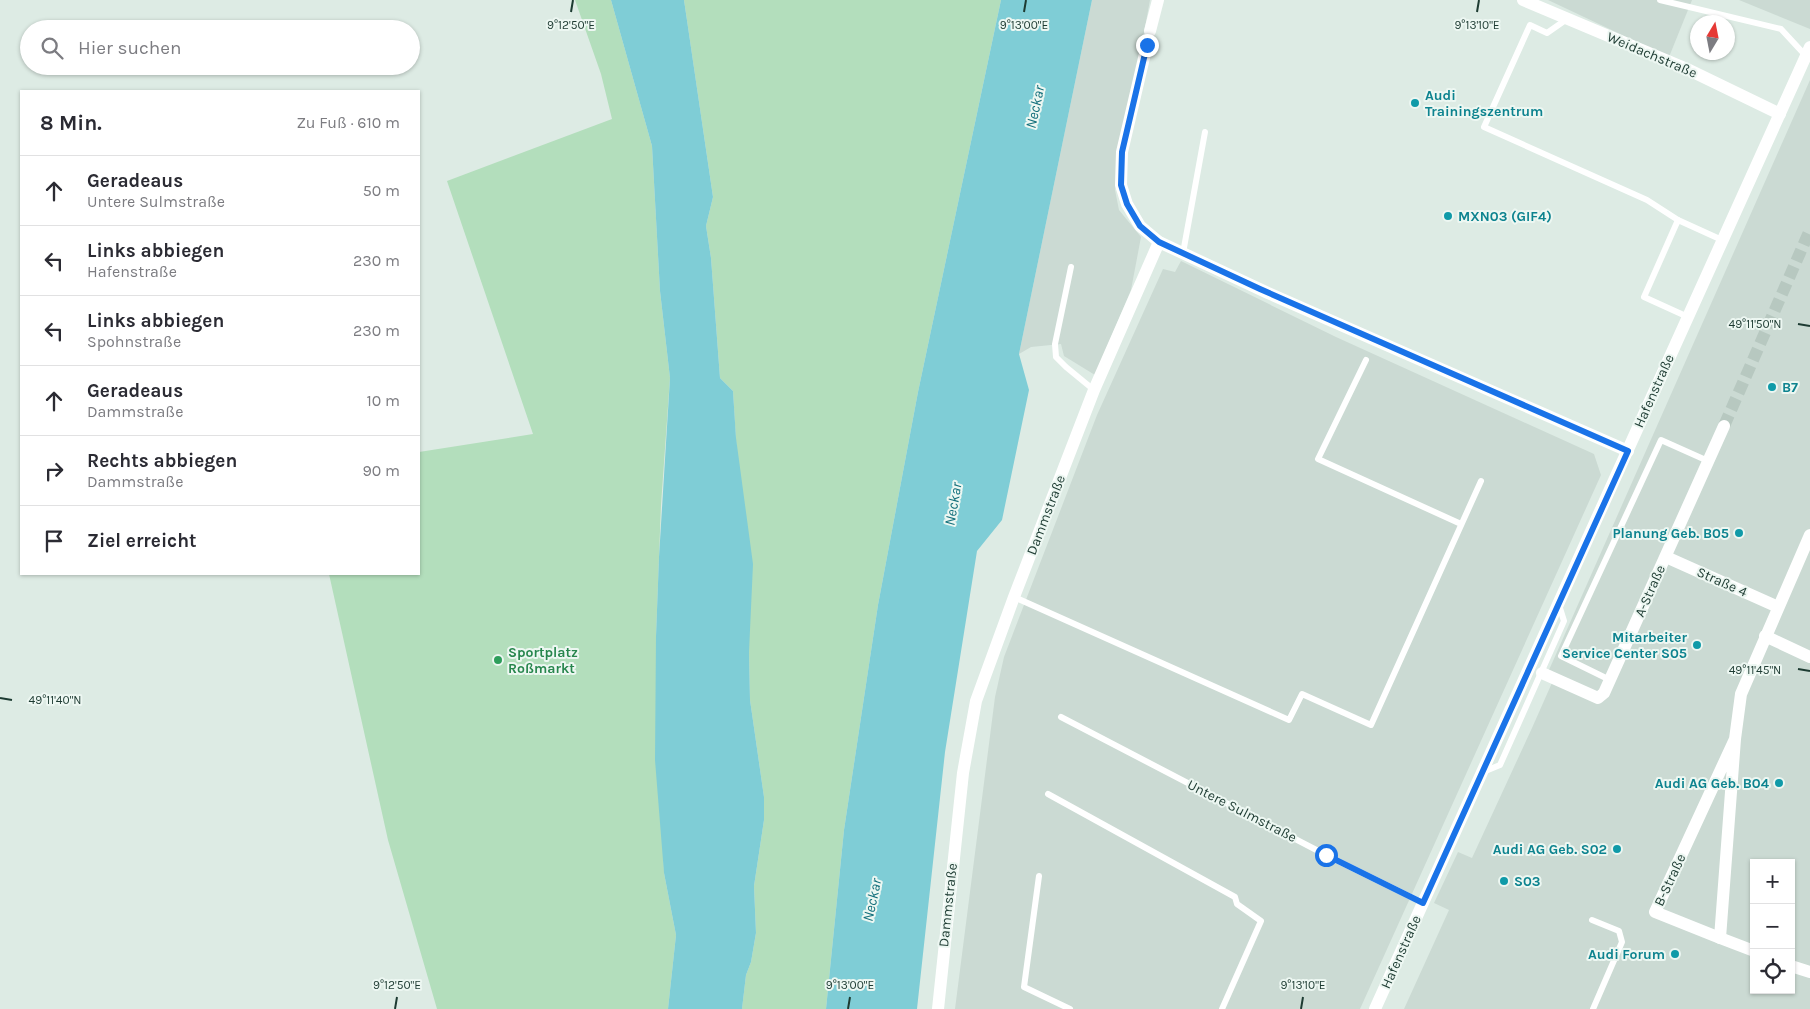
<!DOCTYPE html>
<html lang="de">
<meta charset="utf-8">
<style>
:root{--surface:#fff;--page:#f2f2f3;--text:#2b2b33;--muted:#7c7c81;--line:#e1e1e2}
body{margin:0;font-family:Karla,sans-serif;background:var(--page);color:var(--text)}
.controls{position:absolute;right:15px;bottom:15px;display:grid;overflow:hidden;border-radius:0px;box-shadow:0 1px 4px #0004}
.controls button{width:45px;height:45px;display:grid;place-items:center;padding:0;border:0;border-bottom:1px solid var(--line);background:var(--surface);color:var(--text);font:25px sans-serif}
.compass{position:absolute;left:1690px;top:15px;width:45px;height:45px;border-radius:50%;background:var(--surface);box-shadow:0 1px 4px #0004;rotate:10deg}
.stop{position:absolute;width:15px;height:15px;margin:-11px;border:4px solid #1a73e8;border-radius:50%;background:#fff}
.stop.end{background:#1a73e8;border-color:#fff;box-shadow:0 1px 5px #0008}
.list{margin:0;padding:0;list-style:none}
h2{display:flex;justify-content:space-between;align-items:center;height:65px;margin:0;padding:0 20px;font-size:21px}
h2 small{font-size:16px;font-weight:400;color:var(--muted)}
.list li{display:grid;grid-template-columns:32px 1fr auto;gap:15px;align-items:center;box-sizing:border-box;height:70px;padding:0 20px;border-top:1px solid var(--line)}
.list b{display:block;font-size:19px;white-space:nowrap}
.list p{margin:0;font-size:16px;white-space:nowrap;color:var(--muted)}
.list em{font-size:16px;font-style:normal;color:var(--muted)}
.icon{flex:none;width:28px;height:28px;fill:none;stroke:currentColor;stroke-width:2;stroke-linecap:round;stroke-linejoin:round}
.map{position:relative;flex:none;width:1810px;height:1009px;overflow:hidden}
.search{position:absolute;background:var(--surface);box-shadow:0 1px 4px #0004;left:20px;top:20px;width:400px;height:55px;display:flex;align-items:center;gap:12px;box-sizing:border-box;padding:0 18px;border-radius:28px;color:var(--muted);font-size:19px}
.panel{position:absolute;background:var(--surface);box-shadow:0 1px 4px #0004;left:20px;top:90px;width:400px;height:485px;border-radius:0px}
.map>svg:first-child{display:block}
.built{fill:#cbdad3;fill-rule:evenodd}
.green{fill:#b3debc}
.water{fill:#7fcdd6}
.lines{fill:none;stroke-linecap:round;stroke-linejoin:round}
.minor-tunnel{stroke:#b7c8c0;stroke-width:12;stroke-dasharray:12 6;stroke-linecap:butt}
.service{stroke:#fff;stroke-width:6}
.minor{stroke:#fff;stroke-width:12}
.route{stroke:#1a73e8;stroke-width:6}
.ticks{fill:none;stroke:#1d3b32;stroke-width:2}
.culture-dot{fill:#0f9aa8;stroke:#edf7f2;stroke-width:2}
.leisure-dot{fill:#2e9e5b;stroke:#edf7f2;stroke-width:2}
.labels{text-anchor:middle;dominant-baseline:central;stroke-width:4;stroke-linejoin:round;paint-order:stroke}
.street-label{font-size:14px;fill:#1d3b32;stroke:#edf7f2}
.culture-label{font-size:14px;font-weight:bold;fill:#0d838f;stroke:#edf7f2;text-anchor:end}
.leisure-label{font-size:14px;font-weight:bold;fill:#27864d;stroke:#edf7f2;text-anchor:start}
.water-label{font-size:15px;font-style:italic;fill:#13707c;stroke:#edf7f2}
.ticks-label{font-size:12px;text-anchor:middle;fill:#1d3b32;stroke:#edf7f2;stroke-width:4;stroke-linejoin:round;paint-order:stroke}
</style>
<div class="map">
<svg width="1810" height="1009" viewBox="0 0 1810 1009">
<rect width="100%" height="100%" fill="#ddebe4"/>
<g class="built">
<polygon points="1092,0 1150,0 1115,190 1119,210 1141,237 1131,290 1095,375 1064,356 1061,344 1031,347 1019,354"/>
<polygon points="1548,0 1692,0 1669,57"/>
<polygon points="1739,0 1810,0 1810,29"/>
<path d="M1810,80V1009H1404L1449,910L1434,903L1458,852L1472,858L1532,728L1555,676L1548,672L1553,661ZM1754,863H1791V990H1754Z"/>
<polygon points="1181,261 1336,337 1594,454 1601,475 1360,1009 955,1009 995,697 1004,657 1097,415 1163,269 1175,272"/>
</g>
<g class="green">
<polygon points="575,0 611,0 652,146 660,291 670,378 661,505 656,636 664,873 676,935 668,1009 437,1009 388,840 329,574 419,574 419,452 533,434 447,181 612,119 601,74"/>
<polygon points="684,0 1001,0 918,392 878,605 844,830 826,1009 742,1009 746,975 751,962 756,933 754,886 764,820 764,797 750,700 749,653 733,391 720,378 711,258 706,226 713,197"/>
</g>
<g class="water">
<polygon points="611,0 684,0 713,197 706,226 711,258 720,378 733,391 736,438 753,564 749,652 750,700 764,797 764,820 754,886 756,933 751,962 746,975 742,1009 668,1009 676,935 664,873 655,760 656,636 659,557 670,378 660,291 652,146"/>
<polygon points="1001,0 1092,0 1019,354 1029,390 1002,520 977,551 945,752 917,1009 826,1009 844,830 878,605 918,392"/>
</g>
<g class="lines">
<polyline class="minor-tunnel" points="1724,426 1810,230"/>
<g class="service">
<polyline points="1660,0 1781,29 1806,56"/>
<polyline points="1567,19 1547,33 1530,25 1484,127 1647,200 1678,220"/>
<polyline points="1183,253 1205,132"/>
<polyline points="1071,267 1055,344 1056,357 1066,367 1094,390"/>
<polyline points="1688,317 1644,297 1678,220 1722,240"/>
<polyline points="1366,360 1318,459 1461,524"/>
<polyline points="1014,597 1289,720 1302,694 1371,725 1481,481"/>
<polyline points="1610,680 1561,656 1661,440 1708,461"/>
<polyline points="1061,717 1326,855 1423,903"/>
<polyline points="1483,772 1500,765 1564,621 1559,605"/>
<polyline points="1048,794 1235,897 1237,904 1261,921 1222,1009"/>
<polyline points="1039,876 1024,987 1070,1009"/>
<polyline points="1592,920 1619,931 1622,942 1593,1009"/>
</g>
<g class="minor">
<polyline points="1523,0 1687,69 1780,114"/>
<polyline points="1150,31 1158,0"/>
<polyline points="1147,45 1122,152 1121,185 1127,204 1140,226 1159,242 1268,293 1628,451"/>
<polyline points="1666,557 1778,607"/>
<polyline points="1765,636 1810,657"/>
<polyline points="1542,673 1598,698 1604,693 1724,426"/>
<polyline points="1735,739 1720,938 1655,912 1735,739 1741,694 1810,535"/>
<polyline points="1720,938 1754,951"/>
<polyline points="1791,966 1810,972"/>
<polyline points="938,1009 963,773 976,701 1014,597 1094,390 1159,242"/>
<polyline points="1375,1009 1810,47"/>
</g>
</g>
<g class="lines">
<polyline class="route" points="1147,45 1122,152 1121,185 1127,204 1140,226 1159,242 1260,289 1628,451 1423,903 1326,855"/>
</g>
<path class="ticks" d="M571,12L573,0M1024,12L1026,0M1477,12L1479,0M1798,324L1810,326M1798,669L1810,671M0,698L12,700M395,1009L397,997M848,1009L850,997M1301,1009L1303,997"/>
<g class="culture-dot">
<circle cx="1415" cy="103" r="5"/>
<circle cx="1448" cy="216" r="5"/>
<circle cx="1772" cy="387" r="5"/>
<circle cx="1739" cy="533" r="5"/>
<circle cx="1697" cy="645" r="5"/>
<circle cx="1779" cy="783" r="5"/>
<circle cx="1617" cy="849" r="5"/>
<circle cx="1504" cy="881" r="5"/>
<circle cx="1675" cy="954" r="5"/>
</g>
<circle class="leisure-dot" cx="498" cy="660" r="5"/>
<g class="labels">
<g class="street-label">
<text transform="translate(1652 55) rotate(23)">Weidachstraße</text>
<text transform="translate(1654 391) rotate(-66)">Hafenstraße</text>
<text transform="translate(1046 515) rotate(-69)">Dammstraße</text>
<text transform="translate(1722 582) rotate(24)">Straße 4</text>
<text transform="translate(1650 591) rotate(-66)">A-Straße</text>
<text transform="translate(1242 811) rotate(27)">Untere Sulmstraße</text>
<text transform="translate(1670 880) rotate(-65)">B-Straße</text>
<text transform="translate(948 905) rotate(-84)">Dammstraße</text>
<text transform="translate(1401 952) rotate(-66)">Hafenstraße</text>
</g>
<g class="culture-label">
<text x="1425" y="95" text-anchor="start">Audi<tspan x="1425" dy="16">Trainingszentrum</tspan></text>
<text x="1458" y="216" text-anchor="start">MXN03 (GIF4)</text>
<text x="1782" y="387" text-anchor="start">B7</text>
<text x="1729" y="533">Planung Geb. B05</text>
<text x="1687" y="637">Mitarbeiter<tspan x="1687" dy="16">Service Center S05</tspan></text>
<text x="1769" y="783">Audi AG Geb. B04</text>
<text x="1607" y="849">Audi AG Geb. S02</text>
<text x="1514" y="881" text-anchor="start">S03</text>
<text x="1665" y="954">Audi Forum</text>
</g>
<g class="leisure-label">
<text x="508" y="652">Sportplatz<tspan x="508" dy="16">Roßmarkt</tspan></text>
</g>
<g class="water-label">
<text transform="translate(1035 107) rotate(-78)">Neckar</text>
<text transform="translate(953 504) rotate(-80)">Neckar</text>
<text transform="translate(872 900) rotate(-78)">Neckar</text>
</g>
</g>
<g class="ticks-label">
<text x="571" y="29">9°12'50"E</text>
<text x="1024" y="29">9°13'00"E</text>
<text x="1477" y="29">9°13'10"E</text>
<text x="1755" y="328">49°11'50"N</text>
<text x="1755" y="674">49°11'45"N</text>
<text x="55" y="704">49°11'40"N</text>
<text x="397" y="989">9°12'50"E</text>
<text x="850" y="989">9°13'00"E</text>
<text x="1303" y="989">9°13'10"E</text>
</g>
</svg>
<div class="controls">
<button>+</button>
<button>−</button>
<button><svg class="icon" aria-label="locate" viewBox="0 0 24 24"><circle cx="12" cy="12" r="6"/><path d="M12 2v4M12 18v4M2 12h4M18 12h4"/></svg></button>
</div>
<svg class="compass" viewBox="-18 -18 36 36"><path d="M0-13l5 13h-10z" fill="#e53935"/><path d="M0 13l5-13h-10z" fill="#7c7c81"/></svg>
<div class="stop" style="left:1326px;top:855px"></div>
<div class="stop end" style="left:1147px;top:45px"></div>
<div class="search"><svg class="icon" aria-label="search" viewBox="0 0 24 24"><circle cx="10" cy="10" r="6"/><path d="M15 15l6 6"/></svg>Hier suchen</div>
<section class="panel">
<h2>8 Min.<small>Zu Fuß · 610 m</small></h2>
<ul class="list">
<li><svg class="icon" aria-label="ahead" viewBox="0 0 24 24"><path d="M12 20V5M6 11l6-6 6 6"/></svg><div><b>Geradeaus</b><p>Untere Sulmstraße</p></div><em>50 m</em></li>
<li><svg class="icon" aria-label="left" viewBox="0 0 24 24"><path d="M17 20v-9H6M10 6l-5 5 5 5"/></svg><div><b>Links abbiegen</b><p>Hafenstraße</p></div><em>230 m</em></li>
<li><svg class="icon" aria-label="left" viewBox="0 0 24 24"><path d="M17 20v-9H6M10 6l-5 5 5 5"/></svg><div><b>Links abbiegen</b><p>Spohnstraße</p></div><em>230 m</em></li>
<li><svg class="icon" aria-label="ahead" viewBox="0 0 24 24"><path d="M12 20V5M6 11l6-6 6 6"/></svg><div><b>Geradeaus</b><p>Dammstraße</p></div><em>10 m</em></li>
<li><svg class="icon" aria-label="right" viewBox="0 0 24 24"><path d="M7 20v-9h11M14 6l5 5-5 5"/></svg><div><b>Rechts abbiegen</b><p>Dammstraße</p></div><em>90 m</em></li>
<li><svg class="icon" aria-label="arrive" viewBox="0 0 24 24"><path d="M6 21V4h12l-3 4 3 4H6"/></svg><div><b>Ziel erreicht</b></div></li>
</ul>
</section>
</div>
